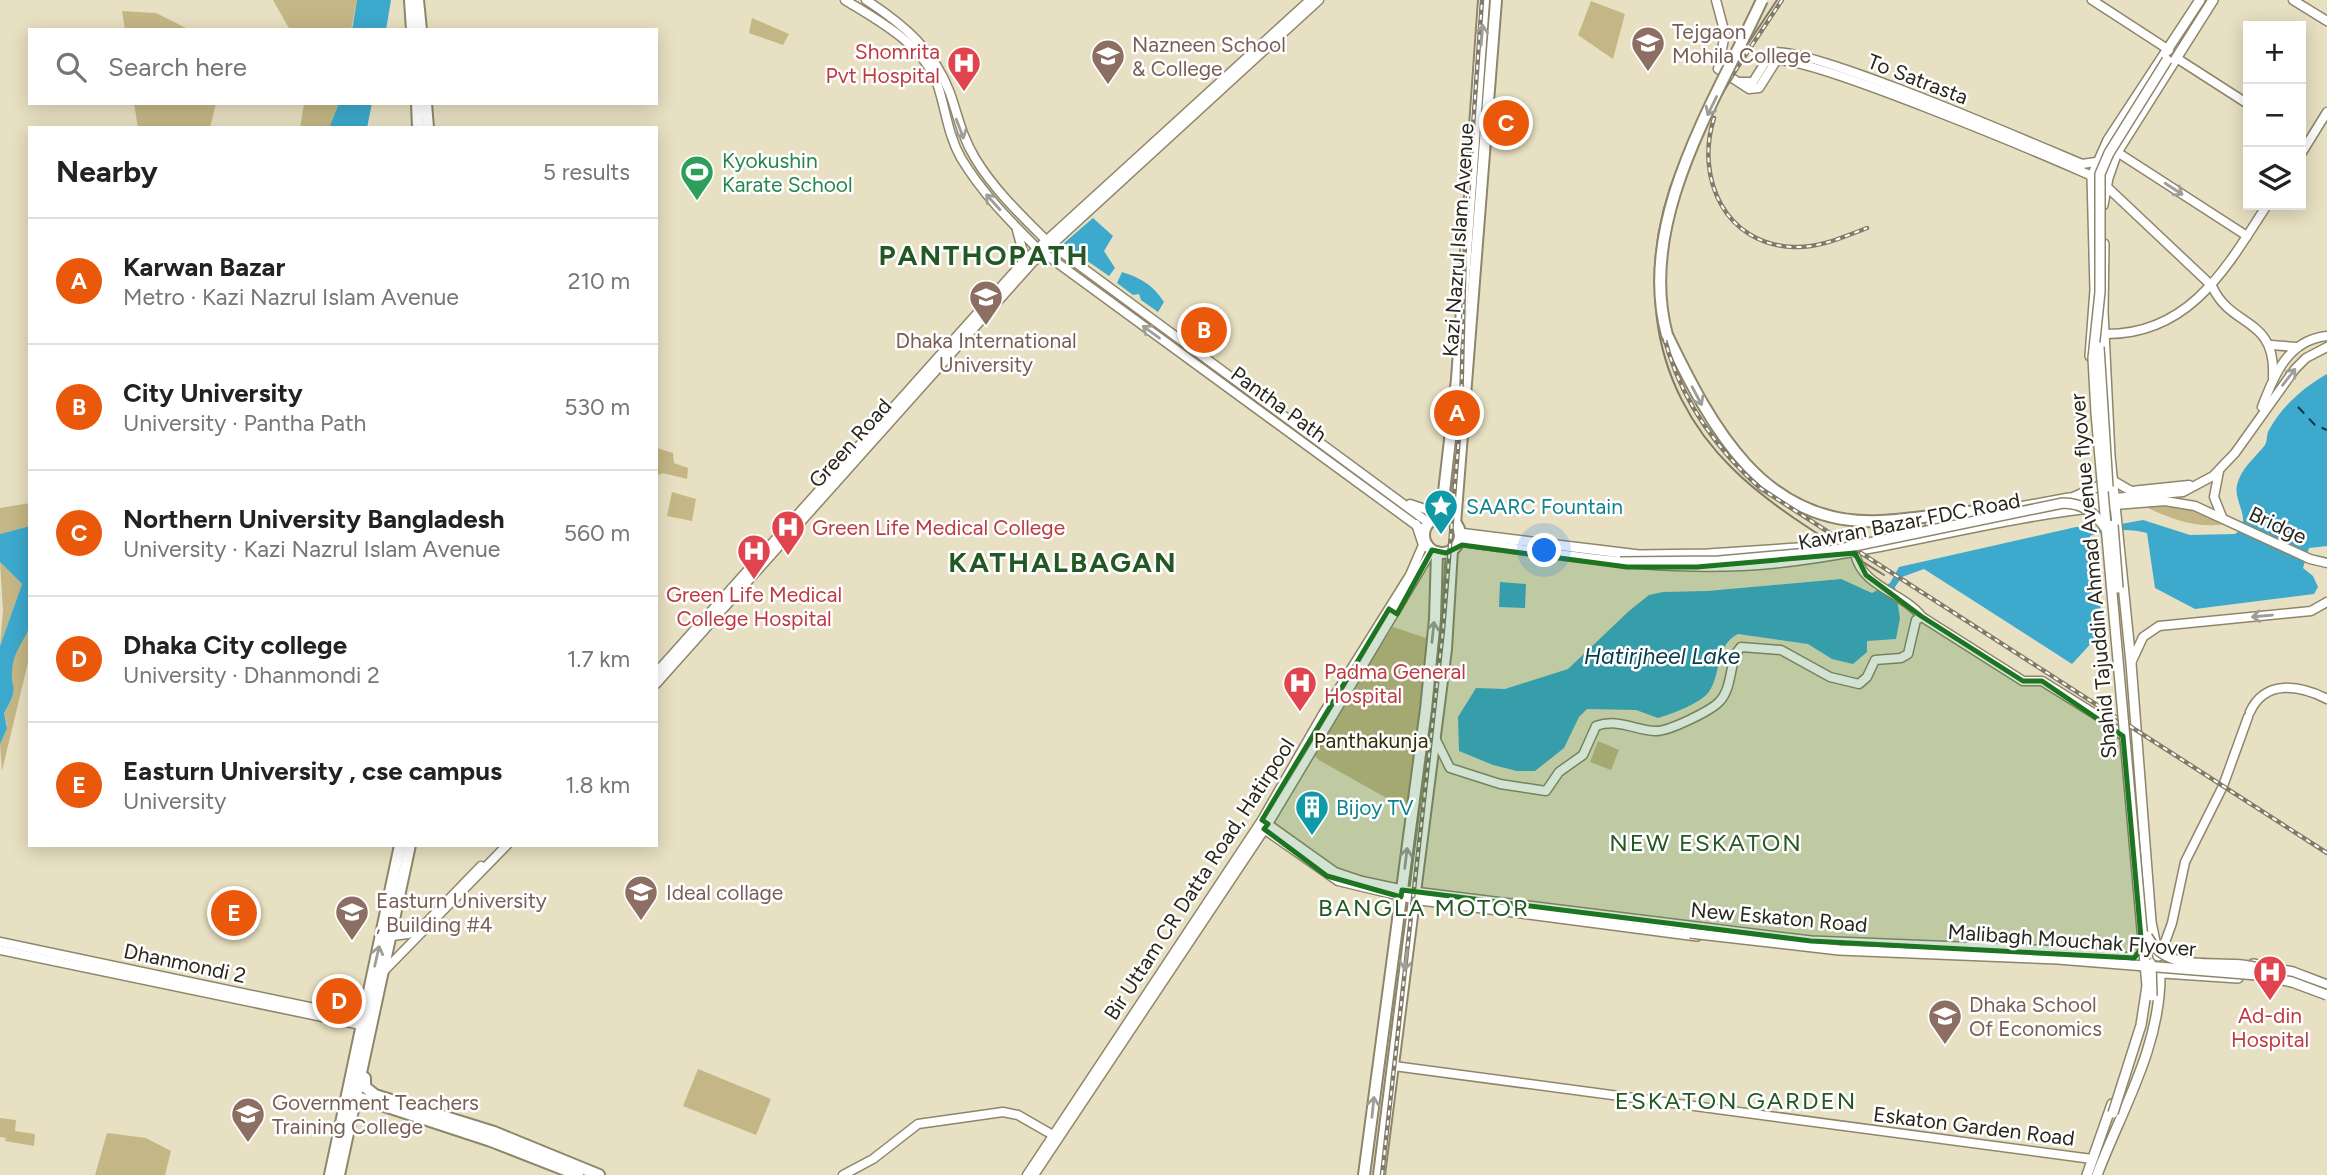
<!DOCTYPE html>
<meta charset="utf-8">
<style>
:root{--surface:#fff;--page:#f6f6f6;--text:#222;--muted:#767676;--line:#e0e0e0;--accent:#ea580c}
body{margin:0;font-family:Figtree,sans-serif;background:var(--page);color:var(--text)}
.controls{position:absolute;right:21px;top:21px;display:grid;overflow:hidden;border-radius:0px;box-shadow:0 4px 18px #0003}
.controls button{width:63px;height:63px;display:grid;place-items:center;padding:0;border:0;border-bottom:2px solid var(--line);background:var(--surface);color:var(--text);font:35px sans-serif}
.you{position:absolute;left:1545px;top:551px;width:24px;height:24px;margin:-18px;border:5px solid #fff;border-radius:50%;background:#1a73e8;box-shadow:0 0 0 10px #1a73e833}
.badge{display:grid;place-items:center;width:46px;height:46px;border-radius:50%;background:var(--accent);color:#fff;font-size:23px;font-weight:700}
.pin{position:absolute;translate:-50% -50%;border:4px solid #fff;box-shadow:0 2px 7px #0006}
.list{margin:0;padding:0;list-style:none}
h2{display:flex;justify-content:space-between;align-items:center;height:91px;margin:0;padding:0 28px;font-size:30px}
h2 small{font-size:23px;font-weight:400;color:var(--muted)}
.list li{display:grid;grid-template-columns:46px 1fr auto;gap:21px;align-items:center;box-sizing:border-box;height:126px;padding:0 28px;border-top:2px solid var(--line)}
.list b{display:block;font-size:26px;white-space:nowrap}
.list p{margin:0;font-size:23px;white-space:nowrap;color:var(--muted)}
.list em{font-size:23px;font-style:normal;color:var(--muted)}
.icon{flex:none;width:38px;height:38px;fill:none;stroke:currentColor;stroke-width:2;stroke-linecap:round;stroke-linejoin:round}
.map{position:relative;flex:none;width:2327px;height:1175px;overflow:hidden}
.search{position:absolute;background:var(--surface);box-shadow:0 4px 18px #0003;left:28px;top:28px;width:630px;height:77px;display:flex;align-items:center;gap:18px;box-sizing:border-box;padding:0 24px;border-radius:0px;color:var(--muted);font-size:26px}
.panel{position:absolute;background:var(--surface);box-shadow:0 4px 18px #0003;left:28px;top:126px;width:630px;height:721px;border-radius:0px}
.map>svg:first-child{display:block}
.green{fill:#c5b785}
.water{fill:#3da9cd}
.lines{fill:none;stroke-linecap:round;stroke-linejoin:round}
.ferry{stroke:#0a3b4a;stroke-width:2;stroke-dasharray:9 7;stroke-linecap:butt}
.secondary-casing{stroke:#8e866b;stroke-width:11}
.primary-casing{stroke:#8e866b;stroke-width:12}
.highway-casing{stroke:#8e866b;stroke-width:14}
.secondary{stroke:#fff;stroke-width:8}
.primary{stroke:#fff;stroke-width:9}
.highway{stroke:#fff;stroke-width:10}
.tram{stroke:#807b67;stroke-width:2}
.rail-casing{stroke:#807b67;stroke-width:4.5}
.rail{stroke:#fff;stroke-width:2;stroke-dasharray:5;stroke-linecap:butt}
.primary-bridge-casing{stroke:#8e866b;stroke-width:12;stroke-linecap:butt}
.highway-bridge-casing{stroke:#8e866b;stroke-width:14;stroke-linecap:butt}
.primary-bridge{stroke:#fff;stroke-width:9}
.highway-bridge{stroke:#fff;stroke-width:10}
.oneway{stroke:#9f9d98}
.marked{fill:#1e7521;fill-opacity:0.2;stroke:#1e7521;stroke-width:5;stroke-linejoin:round}
.labels{text-anchor:middle;dominant-baseline:central;stroke-width:5;stroke-linejoin:round;paint-order:stroke}
.education-label{font-size:21px;fill:#785e54;stroke:#fff;text-anchor:start}
.health-label{font-size:21px;fill:#be3a42;stroke:#fff;text-anchor:start}
.street-label{font-size:21px;fill:#29261b;stroke:#fff}
.leisure-label{font-size:21px;fill:#27864d;stroke:#fff;text-anchor:start}
.culture-label{font-size:21px;fill:#0d838f;stroke:#fff;text-anchor:start}
.park-label{font-size:21px;fill:#342a03;stroke:#fff}
.water-label{font-size:23px;font-style:italic;fill:#0a3b4a;stroke:#fff}
.quarter-label{font-size:24px;letter-spacing:2px;fill:#235723;stroke:#fff}
.district-label{font-size:28px;font-weight:bold;letter-spacing:2px;fill:#235723;stroke:#fff}
</style>
<div class="map">
<svg width="2327" height="1175" viewBox="0 0 2327 1175">
<rect width="100%" height="100%" fill="#e8e0c2"/>
<g class="green">
<polygon points="273,0 357,0 351,30 290,30"/>
<polygon points="1591,1 1625,14 1613,59 1578,35"/>
<polygon points="122,11 156,13 190,30 125,30"/>
<polygon points="752,18 789,34 783,45 749,33"/>
<polygon points="134,103 216,103 210,128 138,128"/>
<polygon points="304,103 339,103 329,128 300,128"/>
<polygon points="657,448 673,453 674,463 688,468 687,479 663,473 656,476"/>
<polygon points="672,492 696,499 692,521 667,516"/>
<polygon points="30,503 30,526 0,534 0,508"/>
<path d="M2159,505L2187,508L2226,524C2197,529 2170,519 2144,506Z"/>
<polygon points="0,562 22,584 0,646 3,610"/>
<path d="M30,625V654L2,771L0,744L7,725L4,713C20,688 10,692 12,666C14,651 23,638 30,625Z"/>
<polygon points="1393,627 1429,639 1406,809 1319,760 1312,753"/>
<polygon points="1598,741 1619,750 1611,770 1590,762"/>
<polygon points="698,1069 771,1099 756,1135 683,1106"/>
<polygon points="0,1118 16,1120 15,1131 35,1134 34,1146 5,1141 6,1138 0,1137"/>
<polygon points="107,1133 146,1138 171,1151 165,1175 95,1175"/>
</g>
<g class="water">
<polygon points="357,0 391,0 386,30 352,30"/>
<polygon points="339,103 372,103 367,128 329,128"/>
<polygon points="1093,218 1113,236 1104,251 1115,268 1109,276 1063,244"/>
<path d="M1122,272C1141,278 1153,285 1164,302L1158,312L1141,300L1139,294L1133,295L1117,283Z"/>
<path d="M2327,374V546L2309,548L2303,568L2313,576L2318,587L2314,594L2195,609L2155,588L2147,533C2130,528 2106,529 2090,536L2103,624L2096,638L2072,664L1924,569L1902,577L1895,587L1900,618L1896,639L1867,641V652L1853,664L1832,659L1808,644L1738,634C1715,645 1722,675 1708,693C1699,704 1671,714 1658,718L1636,710L1587,709L1579,717L1564,748L1535,771H1517L1493,765L1459,751L1458,717L1476,688L1505,689L1568,669L1629,611L1649,595L1663,592L1707,591L1841,579L1872,593L1890,583L1899,567L2076,527L2099,528L2143,520L2190,535L2235,534C2254,520 2233,503 2237,485C2241,468 2255,458 2265,445C2268,440 2266,434 2269,430C2282,406 2304,387 2327,374Z"/>
<path d="M30,526C30,551 35,602 30,624C27,637 16,648 13,663C8,691 22,684 4,713L7,728L0,744V646L22,584L0,562V534Z"/>
<polygon points="1500,582 1526,584 1525,608 1499,607"/>
</g>
<g class="lines">
<polyline class="ferry" points="2298,407 2315,425 2327,430"/>
<g class="secondary-casing">
<g id="secondary">
<path d="M845,0C881,22 923,44 938,86C946,111 948,135 961,158C982,193 1009,220 1037,248L1424,531"/>
<path d="M866,0C903,24 934,50 950,93C958,116 962,137 975,158C994,190 1023,217 1049,243L1429,523"/>
<path d="M1716,0L1725,34L1718,69L1749,89L1759,88L1776,61C1806,54 2049,157 2092,176"/>
<polyline points="2092,0 2169,50"/>
<polyline points="2293,0 2327,21"/>
<polyline points="2178,59 2248,104"/>
<path d="M1740,82H1753L1771,53C1796,40 2041,147 2082,164L2096,162"/>
<polyline points="2117,152 2247,236"/>
<polyline points="2301,154 2327,112"/>
<path d="M2106,186L2212,286C2231,329 2276,316 2273,377"/>
<polyline points="1017,230 1025,260"/>
<path d="M2105,334C2190,335 2227,267 2267,205"/>
<polyline points="2271,345 2296,347"/>
<path d="M2262,407C2274,375 2288,340 2327,336"/>
<polyline points="2219,471 2214,497 2222,517"/>
<polyline points="2112,480 2131,491 2189,485"/>
<polyline points="2114,498 2183,492 2213,476 2235,453 2295,369 2306,358 2327,347"/>
<polyline points="1410,504 1431,511 1442,499"/>
<polyline points="2115,505 2165,501 2195,506 2310,559 2327,563"/>
<path d="M1855,553C1861,587 1903,592 1922,617"/>
<polyline points="2131,663 2143,637 2159,626 2311,611 2327,602"/>
<polyline points="656,673 1025,260 1310,0"/>
<polyline points="656,684 1032,263 1319,0"/>
<path d="M2250,712C2265,679 2300,685 2327,699"/>
<path d="M1435,738L1450,768L1500,784L1546,791L1559,772L1583,755L1596,726C1618,718 1634,730 1655,731C1668,732 1710,711 1719,702C1734,687 1728,660 1741,647L1781,650L1830,677L1859,684L1867,677L1875,660L1901,658L1908,654L1916,620L1922,617L2023,681H2042L2103,719L2123,736"/>
<polyline points="1265,822 1335,872 1362,881 1414,892"/>
<polyline points="1261,827 1338,881 1413,899"/>
<polyline points="392,936 408,934 421,928 481,866"/>
<polyline points="0,942 362,1018"/>
<polyline points="0,950 361,1025"/>
<polyline points="2160,956 2172,923 2185,862 2223,786 2248,717"/>
<polyline points="384,971 507,845"/>
<polyline points="1394,1066 2092,1159"/>
<polyline points="843,1175 873,1159 918,1124 1003,1112 1018,1115 1058,1138"/>
<polyline points="1027,1175 1262,820 1323,714 1410,575 1423,545 1416,524"/>
<polyline points="1034,1175 1268,824 1432,550"/>
</g>
</g>
<g class="primary-casing">
<g id="primary">
<polyline points="2095,178 2092,176 2108,140 2200,0"/>
<polyline points="2103,205 2108,178 2117,152 2213,0"/>
<polyline points="2104,244 2103,312 2110,456 2131,663 2151,922 2158,956"/>
<polyline points="2090,356 2095,290 2092,176 2102,178 2109,172"/>
<polyline points="2074,497 2099,486"/>
<polyline points="1998,511 2069,498 2109,498"/>
<polyline points="1930,526 1984,514"/>
<polyline points="1459,533 1639,555 1708,554 1844,545"/>
<path d="M1459,541C1565,555 1667,574 1775,563C1888,551 1997,516 2110,506"/>
<polyline points="1414,892 1811,941 2056,951 2143,959 2142,952"/>
<polyline points="1413,899 1697,936"/>
<polyline points="2253,964 2293,972 2327,985"/>
<polyline points="2163,973 2238,978"/>
<polyline points="2087,1175 2112,1104"/>
<path d="M2097,1175C2121,1111 2160,1048 2160,976"/>
</g>
</g>
<g class="highway-casing">
<g id="highway">
<polyline points="410,0 412,30"/>
<polyline points="418,0 421,30"/>
<polyline points="417,103 418,128"/>
<polyline points="426,103 428,128"/>
<path d="M1667,335C1711,426 1763,527 1880,521C1921,519 1961,510 2002,510"/>
<circle cx="1442" cy="535" r="18"/>
<polyline points="1441,518 1457,379 1484,0"/>
<polyline points="1455,524 1496,0"/>
<polyline points="365,1078 365,1087 375,1095 494,1132 599,1175"/>
<polyline points="354,1096 491,1141 578,1175"/>
<polyline points="330,1175 400,845"/>
<polyline points="339,1175 410,845"/>
<polyline points="1364,1175 1426,709 1435,619 1437,552"/>
<polyline points="1379,1175 1446,649 1452,550"/>
</g>
</g>
<use href="#secondary" class="secondary"/>
<use href="#primary" class="primary"/>
<use href="#highway" class="highway"/>
<path class="tram" d="M1777,0C1710,102 1640,190 1657,319C1664,376 1691,428 1732,468C1773,509 1834,544 1884,575"/>
<g class="rail-casing">
<g id="rail">
<path d="M1782,0C1742,61 1696,123 1672,193C1632,305 1675,412 1760,488L2327,853"/>
<path d="M1714,118C1695,178 1725,245 1794,247C1820,248 1843,237 1867,228"/>
<polyline points="1382,1175 1443,630 1461,412 1465,239 1482,0"/>
</g>
</g>
<use href="#rail" class="rail"/>
<g class="primary-bridge-casing">
<g id="primary-bridge">
<polyline points="2099,347 2108,487"/>
<polyline points="2113,525 2118,588"/>
<path d="M1620,562L1719,561L1830,551L2063,503C2083,503 2095,513 2106,529"/>
<polyline points="1690,933 1839,950 2058,959 2257,975 2292,982 2327,995"/>
<path d="M2147,936C2169,978 2223,956 2261,969"/>
<polyline points="2151,964 2152,996"/>
<polyline points="2113,1113 2141,1025 2147,986 2096,413 2093,358 2100,292 2100,174 2109,153 2167,60"/>
</g>
</g>
<g class="highway-bridge-casing">
<path id="highway-bridge" d="M1667,335C1636,221 1716,100 1762,0"/>
</g>
<use href="#primary-bridge" class="primary-bridge"/>
<use href="#highway-bridge" class="highway-bridge"/>
</g>
<defs><path id="oneway-shaft" d="M-6 0H5M1.5-3L5.5 0L1.5 3" fill="none" stroke-width="1.6" stroke-linecap="round" stroke-linejoin="round" transform="scale(1.75)"/></defs>
<g class="oneway">
<use href="#oneway-shaft" transform="translate(1482 35) rotate(-85)"/>
<use href="#oneway-shaft" transform="translate(1712 106) rotate(116)"/>
<use href="#oneway-shaft" transform="translate(960 129) rotate(69)"/>
<use href="#oneway-shaft" transform="translate(2174 189) rotate(33)"/>
<use href="#oneway-shaft" transform="translate(993 202) rotate(-132)"/>
<use href="#oneway-shaft" transform="translate(1151 332) rotate(-144)"/>
<use href="#oneway-shaft" transform="translate(2289 377) rotate(-52)"/>
<use href="#oneway-shaft" transform="translate(1697 396) rotate(62)"/>
<use href="#oneway-shaft" transform="translate(2262 616) rotate(175)"/>
<use href="#oneway-shaft" transform="translate(1433 632) rotate(-84)"/>
<use href="#oneway-shaft" transform="translate(1406 858) rotate(-83)"/>
<use href="#oneway-shaft" transform="translate(377 956) rotate(-77)"/>
<use href="#oneway-shaft" transform="translate(1406 960) rotate(98)"/>
<use href="#oneway-shaft" transform="translate(1373 1107) rotate(-84)"/>
</g>
<path class="marked" d="M1462,545L1627,567H1697L1855,553L1866,575L1921,616L2023,681H2042L2123,736L2142,949L2134,958L1811,941L1402,890L1401,897L1327,876L1264,829L1268,824L1262,820L1389,609L1397,614L1432,550L1446,553Z"/>
<defs>
<g id="university-pin" transform="scale(1.75)"><path d="M0 17L-7.5 6A9.5 9.5 0 1 1 7.5 6Z" fill="#8d6e63" stroke="#fff"/><path d="M0-5L7-2L0 1L-7-2ZM-4 1L0 2.5L4 1V4Q0 6-4 4Z" fill="#fff"/></g>
<g id="hospital-pin" transform="scale(1.75)"><path d="M0 17L-7.5 6A9.5 9.5 0 1 1 7.5 6Z" fill="#e0444e" stroke="#fff"/><path d="M-5-5h3v3.5h4V-5h3V5h-3V1.5h-4V5h-3Z" fill="#fff"/></g>
<g id="stadium-pin" transform="scale(1.75)"><path d="M0 17L-7.5 6A9.5 9.5 0 1 1 7.5 6Z" fill="#2e9e5b" stroke="#fff"/><path d="M0-5a6.5 5 0 1 0 0 10a6.5 5 0 1 0 0-10ZM-3.5-1.8h7v3.6h-7Z" fill="#fff"/></g>
<g id="sight-pin" transform="scale(1.75)"><path d="M0 17L-7.5 6A9.5 9.5 0 1 1 7.5 6Z" fill="#0f9aa8" stroke="#fff"/><path d="M0-6L1.8-2.2L6-1.7L2.9 1.2L3.7 5.4L0 3.3L-3.7 5.4L-2.9 1.2L-6-1.7L-1.8-2.2Z" fill="#fff"/></g>
<g id="building-pin" transform="scale(1.75)"><path d="M0 17L-7.5 6A9.5 9.5 0 1 1 7.5 6Z" fill="#0f9aa8" stroke="#fff"/><path d="M-4-6H4V6H1V3H-1V6H-4ZM-2.5-4.3h1.7v1.8h-1.7ZM.8-4.3h1.7v1.8H.8ZM-2.5-1h1.7V.8h-1.7ZM.8-1h1.7V.8H.8Z" fill="#fff"/></g>
<g id="school-pin" transform="scale(1.75)"><path d="M0 17L-7.5 6A9.5 9.5 0 1 1 7.5 6Z" fill="#8d6e63" stroke="#fff"/><path d="M0-5L7-2L0 1L-7-2ZM-4 1L0 2.5L4 1V4Q0 6-4 4Z" fill="#fff"/></g>
</defs>
<g fill-rule="evenodd">
<use href="#university-pin" x="1648" y="43"/>
<use href="#university-pin" x="1108" y="56"/>
<use href="#hospital-pin" x="964" y="63"/>
<use href="#stadium-pin" x="697" y="172"/>
<use href="#university-pin" x="986" y="297"/>
<use href="#sight-pin" x="1441" y="506"/>
<use href="#hospital-pin" x="788" y="527"/>
<use href="#hospital-pin" x="754" y="551"/>
<use href="#hospital-pin" x="1300" y="683"/>
<use href="#building-pin" x="1312" y="807"/>
<use href="#university-pin" x="641" y="892"/>
<use href="#university-pin" x="352" y="912"/>
<use href="#hospital-pin" x="2270" y="972"/>
<use href="#school-pin" x="1945" y="1016"/>
<use href="#university-pin" x="248" y="1114"/>
</g>
<g class="labels">
<g class="education-label">
<text x="1672" y="31">Tejgaon<tspan x="1672" dy="24">Mohila College</tspan></text>
<text x="1132" y="44">Nazneen School<tspan x="1132" dy="24">&amp; College</tspan></text>
<text x="986" y="340" text-anchor="middle">Dhaka International<tspan x="986" dy="24">University</tspan></text>
<text x="666" y="892">Ideal collage</text>
<text x="376" y="900">Easturn University<tspan x="376" dy="24">, Building #4</tspan></text>
<text x="1969" y="1004">Dhaka School<tspan x="1969" dy="24">Of Economics</tspan></text>
<text x="272" y="1102">Government Teachers<tspan x="272" dy="24">Training College</tspan></text>
</g>
<g class="health-label">
<text x="940" y="51" text-anchor="end">Shomrita<tspan x="940" dy="24">Pvt Hospital</tspan></text>
<text x="812" y="527">Green Life Medical College</text>
<text x="754" y="594" text-anchor="middle">Green Life Medical<tspan x="754" dy="24">College Hospital</tspan></text>
<text x="1324" y="671">Padma General<tspan x="1324" dy="24">Hospital</tspan></text>
<text x="2270" y="1015" text-anchor="middle">Ad-din<tspan x="2270" dy="24">Hospital</tspan></text>
</g>
<g class="street-label">
<text transform="translate(1918 79) rotate(21)">To Satrasta</text>
<text transform="translate(1458 240) rotate(-86)">Kazi Nazrul Islam Avenue</text>
<text transform="translate(1279 404) rotate(36)">Pantha Path</text>
<text transform="translate(850 443) rotate(-48)">Green Road</text>
<text transform="translate(1909 521) rotate(-11)">Kawran Bazar FDC Road</text>
<text transform="translate(2278 525) rotate(25)">Bridge</text>
<text transform="translate(2093 576) rotate(-95)">Shahid Tajuddin Ahmad Avenue flyover</text>
<text transform="translate(1199 879) rotate(-57)">Bir Uttam CR Datta Road, Hatirpool</text>
<text transform="translate(1779 917) rotate(5)">New Eskaton Road</text>
<text transform="translate(2072 940) rotate(4)">Malibagh Mouchak Flyover</text>
<text transform="translate(185 963) rotate(12)">Dhanmondi 2</text>
<text transform="translate(1974 1126) rotate(7)">Eskaton Garden Road</text>
</g>
<g class="leisure-label">
<text x="722" y="160">Kyokushin<tspan x="722" dy="24">Karate School</tspan></text>
</g>
<g class="culture-label">
<text x="1466" y="506">SAARC Fountain</text>
<text x="1336" y="807">Bijoy TV</text>
</g>
<g class="park-label">
<text x="1371" y="740">Panthakunja</text>
</g>
<g class="water-label">
<text x="1662" y="656">Hatirjheel Lake</text>
</g>
<g class="quarter-label">
<text x="1706" y="842">NEW ESKATON</text>
<text x="1424" y="907">BANGLA MOTOR</text>
<text x="1736" y="1100">ESKATON GARDEN</text>
</g>
<g class="district-label">
<text x="984" y="255">PANTHOPATH</text>
<text x="1063" y="562">KATHALBAGAN</text>
</g>
</g>
</svg>
<div class="controls">
<button>+</button>
<button>−</button>
<button><svg class="icon" aria-label="layers" viewBox="0 0 24 24"><path d="M12 4l9 5-9 5-9-5zM3 14l9 5 9-5"/></svg></button>
</div>
<div class="you"></div>
<div class="pin badge" style="left:1457px;top:413px">A</div>
<div class="pin badge" style="left:1204px;top:330px">B</div>
<div class="pin badge" style="left:1506px;top:123px">C</div>
<div class="pin badge" style="left:339px;top:1001px">D</div>
<div class="pin badge" style="left:234px;top:913px">E</div>
<div class="search"><svg class="icon" aria-label="search" viewBox="0 0 24 24"><circle cx="10" cy="10" r="6"/><path d="M15 15l6 6"/></svg>Search here</div>
<section class="panel">
<h2>Nearby<small>5 results</small></h2>
<ul class="list">
<li><span class="badge">A</span><div><b>Karwan Bazar</b><p>Metro · Kazi Nazrul Islam Avenue</p></div><em>210 m</em></li>
<li><span class="badge">B</span><div><b>City University</b><p>University · Pantha Path</p></div><em>530 m</em></li>
<li><span class="badge">C</span><div><b>Northern University Bangladesh</b><p>University · Kazi Nazrul Islam Avenue</p></div><em>560 m</em></li>
<li><span class="badge">D</span><div><b>Dhaka City college</b><p>University · Dhanmondi 2</p></div><em>1.7 km</em></li>
<li><span class="badge">E</span><div><b>Easturn University , cse campus</b><p>University</p></div><em>1.8 km</em></li>
</ul>
</section>
</div>
